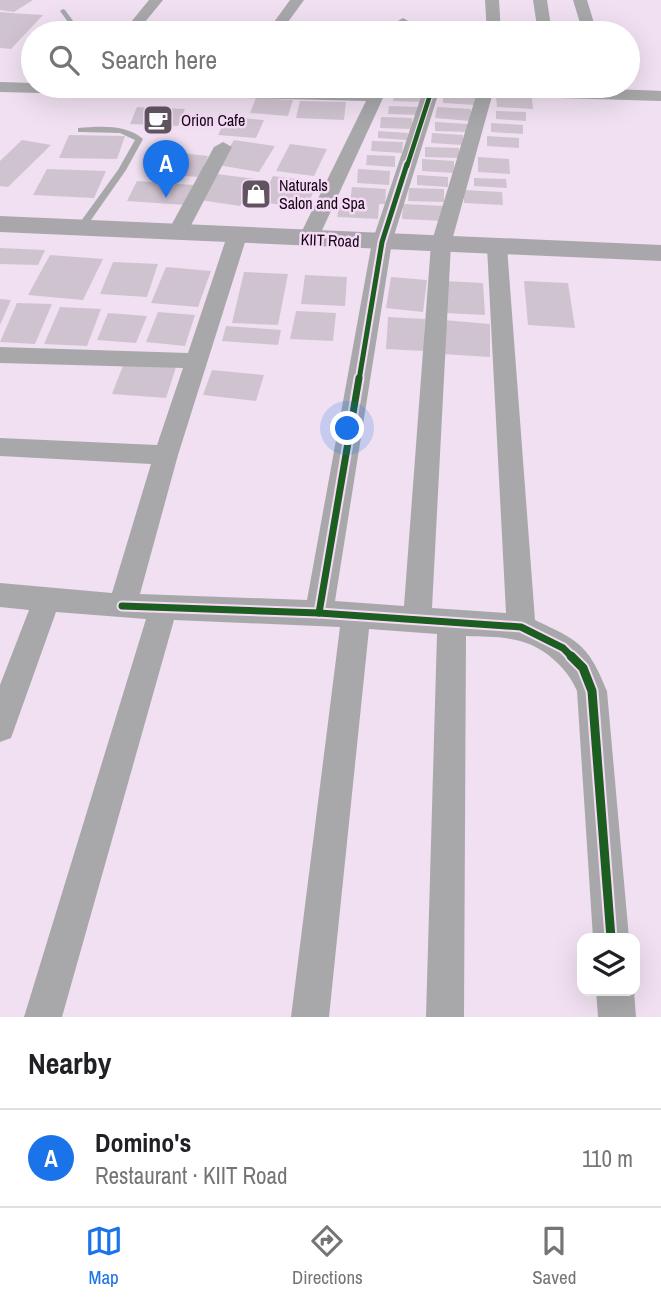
<!DOCTYPE html>
<meta charset="utf-8">
<style>
:root{--surface:#fff;--page:#f6f6f6;--text:#202124;--muted:#757577;--line:#e0e0e0;--accent:#1a73e8}
body{margin:0;font-family:"Archivo Narrow",sans-serif;background:var(--page);color:var(--text)}
.controls{position:absolute;right:21px;bottom:21px;display:grid;overflow:hidden;border-radius:14px;box-shadow:0 7px 28px #0002}
.controls button{width:63px;height:63px;display:grid;place-items:center;padding:0;border:0;border-bottom:2px solid var(--line);background:var(--surface);color:var(--text);font:35px sans-serif}
.you{position:absolute;left:348px;top:429px;width:24px;height:24px;margin:-18px;border:5px solid #fff;border-radius:50%;background:#1a73e8;box-shadow:0 0 0 10px #1a73e833}
.badge{display:grid;place-items:center;width:46px;height:46px;border-radius:50%;background:var(--accent);color:#fff;font-size:23px;font-weight:700}
.pin{position:absolute;translate:-50% -58px;filter:drop-shadow(0 2px 4px #0008)}
.pin::after{content:'';position:absolute;top:37px;width:24px;height:21px;background:inherit;clip-path:polygon(0 0,100% 0,50% 100%)}
.list{margin:0;padding:0;list-style:none}
h2{display:flex;justify-content:space-between;align-items:center;height:91px;margin:0;padding:0 28px;font-size:30px}
h2 small{font-size:23px;font-weight:400;color:var(--muted)}
.list li{display:grid;grid-template-columns:46px 1fr auto;gap:21px;align-items:center;box-sizing:border-box;height:98px;padding:0 28px;border-top:2px solid var(--line)}
.list b{display:block;font-size:26px;white-space:nowrap}
.list p{margin:0;font-size:23px;white-space:nowrap;color:var(--muted)}
.list em{font-size:23px;font-style:normal;color:var(--muted)}
.icon{flex:none;width:38px;height:38px;fill:none;stroke:currentColor;stroke-width:2;stroke-linecap:round;stroke-linejoin:round}
.map{position:relative;flex:none;width:661px;height:1017px;overflow:hidden}
.search{position:absolute;background:var(--surface);box-shadow:0 7px 28px #0002;left:21px;right:21px;top:21px;height:77px;display:flex;align-items:center;gap:18px;box-sizing:border-box;padding:0 24px;border-radius:38px;color:var(--muted);font-size:26px}
.sheet{height:189px;background:var(--surface)}
nav{display:flex;justify-content:space-around;align-items:center;box-sizing:border-box;height:98px;border-top:2px solid var(--line);background:var(--surface);font-size:19px;color:var(--muted)}
nav a{display:grid;justify-items:center;gap:4px}
nav .on{color:var(--accent)}
.map>svg:first-child{display:block}
.building{fill:#d0c3d0}
.lines{fill:none;stroke-linecap:round;stroke-linejoin:round}
.lane{fill:#a8a8ab;fill-rule:evenodd}
.street{fill:#a8a8ab;fill-rule:evenodd}
.secondary{fill:#a9a7ab;fill-rule:evenodd}
.cycleway-far3-casing{stroke:#f6daf7;stroke-width:7}
.cycleway-far2-casing{stroke:#f6daf7;stroke-width:9}
.cycleway-far1-casing{stroke:#f6daf7;stroke-width:11}
.cycleway-casing{stroke:#f6daf7;stroke-width:13}
.cycleway-far3{stroke:#1b5e20;stroke-width:4.5}
.cycleway-far2{stroke:#1b5e20;stroke-width:5}
.cycleway-far1{stroke:#1b5e20;stroke-width:7}
.cycleway{stroke:#1b5e20;stroke-width:9}
.labels{text-anchor:middle;dominant-baseline:central;stroke-width:5;stroke-linejoin:round;paint-order:stroke}
.far-poi-label{font-size:16px;fill:#120913;stroke:#f6daf7;text-anchor:start}
.far-street-label{font-size:16px;fill:#120913;stroke:#f6daf7}
</style>
<div class="map">
<svg width="661" height="1017" viewBox="0 0 661 1017">
<rect width="100%" height="100%" fill="#f0e0f1"/>
<g class="building">
<polygon points="0,0 33,0 14,12 0,10"/>
<polygon points="0,12 11,13 43,15 11,49 0,48"/>
<polygon points="394,91 424,92 424,102 393,101"/>
<polygon points="443,93 476,94 476,105 443,103"/>
<polygon points="496,96 532,98 533,109 497,107"/>
<polygon points="256,98 293,100 288,116 250,113"/>
<polygon points="300,101 346,102 344,120 296,118"/>
<polygon points="389,106 417,107 417,115 388,114"/>
<polygon points="137,107 185,109 178,126 130,124"/>
<polygon points="437,107 471,109 471,121 435,118"/>
<polygon points="496,111 526,112 526,121 496,119"/>
<polygon points="227,117 264,120 256,138 218,135"/>
<polygon points="381,117 412,118 412,129 380,128"/>
<polygon points="435,122 467,124 468,132 435,131"/>
<polygon points="491,123 523,125 523,134 491,132"/>
<polygon points="378,131 408,133 407,140 378,138"/>
<polygon points="432,133 463,135 463,145 431,143"/>
<polygon points="69,135 125,136 117,159 59,158"/>
<polygon points="487,136 519,138 519,148 487,146"/>
<polygon points="22,140 51,145 8,187 0,186 0,161"/>
<polygon points="234,140 275,146 259,172 218,165"/>
<polygon points="372,141 403,142 402,153 371,151"/>
<polygon points="290,144 327,149 314,176 276,171"/>
<polygon points="425,147 459,148 459,158 425,157"/>
<polygon points="171,152 208,156 199,177 159,174"/>
<polygon points="367,155 395,156 395,167 366,165"/>
<polygon points="478,157 509,159 510,174 478,172"/>
<polygon points="422,159 454,161 454,173 422,171"/>
<polygon points="47,169 106,171 94,198 33,195"/>
<polygon points="358,169 390,171 389,185 357,183"/>
<polygon points="217,174 256,179 240,206 200,200"/>
<polygon points="417,175 448,177 448,187 417,185"/>
<polygon points="273,176 318,182 306,208 260,202"/>
<polygon points="474,178 506,179 507,188 474,186"/>
<polygon points="137,181 194,185 186,205 127,201"/>
<polygon points="352,187 386,189 385,204 379,204 378,219 337,217 340,202 350,202"/>
<polygon points="409,188 444,189 444,202 408,201"/>
<polygon points="464,190 502,192 503,205 464,203"/>
<polygon points="403,204 444,206 444,221 402,219"/>
<polygon points="0,248 45,250 38,265 0,264"/>
<polygon points="50,255 103,259 83,300 28,295"/>
<polygon points="113,262 158,264 147,297 100,294"/>
<polygon points="166,267 211,271 198,307 151,303"/>
<polygon points="244,272 288,274 278,325 232,323"/>
<polygon points="305,275 347,277 345,306 301,304"/>
<polygon points="391,277 427,280 423,312 386,308"/>
<polygon points="444,281 483,283 485,315 445,313"/>
<polygon points="524,281 568,283 575,328 528,325"/>
<polygon points="0,299 11,300 0,325"/>
<polygon points="17,303 52,304 35,344 0,342"/>
<polygon points="60,307 101,309 87,346 44,344"/>
<polygon points="296,311 336,313 333,341 290,339"/>
<polygon points="158,312 195,315 185,346 146,342"/>
<polygon points="108,313 147,316 136,343 97,340"/>
<polygon points="388,317 425,319 424,351 386,349"/>
<polygon points="443,320 490,324 490,357 442,354"/>
<polygon points="226,326 281,330 278,345 222,341"/>
<polygon points="124,363 176,367 166,398 112,394"/>
<polygon points="212,370 264,375 256,401 203,395"/>
</g>
<g class="lines">
<g class="lane">
<polygon points="63,9 65,10 82,33 76,33 60,11"/>
<path d="M78,128C99,126 127,124 143,139L126,170L84,230L81,231L76,228L118,170L135,140L120,133L81,132H78Z"/>
</g>
<g class="street">
<polygon points="149,0 163,0 136,33 122,33"/>
<polygon points="290,0 304,0 280,33 266,33"/>
<polygon points="485,0 499,0 501,33 487,33"/>
<polygon points="533,0 547,0 552,33 538,33"/>
<polygon points="573,0 587,0 597,33 583,33"/>
<polygon points="403,18 410,22 409,33 395,33 396,22"/>
<path d="M0,82L33,83V86L372,91C387,79 624,90 661,91V101L492,96L451,244L432,608L506,613L487,247L490,243H504L507,247L535,620C579,641 588,644 607,691L629,938H593L577,691C567,667 542,645 516,640C500,636 482,637 466,636L464,1017H426L437,634L369,629L329,1017H291L340,627L174,620L62,1017H24L146,619L56,612L11,738L0,742V685L29,610L0,607V583L112,593L151,464L0,456V438L157,445L183,368L0,363V347L188,353L227,236L237,230L244,232L247,236L178,455L140,594L307,600L372,242L422,94H399L383,98L318,239L308,245L298,239L366,101L0,92ZM438,95L476,96L431,244L404,606L335,601L392,242Z"/>
<polygon points="223,142 232,147 187,233 184,237 170,237 167,233 214,147"/>
<polygon points="596,991 634,991 636,1017 598,1017"/>
</g>
<polygon class="secondary" points="0,216 661,245 661,261 0,232"/>
<g class="cycleway-far3-casing">
<polyline id="cycleway-far3" points="407,166 432,89"/>
</g>
<g class="cycleway-far2-casing">
<polyline id="cycleway-far2" points="359,380 382,242 407,164"/>
</g>
<g class="cycleway-far1-casing">
<g id="cycleway-far1">
<polyline points="122,606 319,613 521,627 563,648 573,658"/>
<polyline points="319,613 359,378"/>
</g>
</g>
<g class="cycleway-casing">
<polyline id="cycleway" points="571,656 583,668 592,691 611,938"/>
</g>
<use href="#cycleway-far3" class="cycleway-far3"/>
<use href="#cycleway-far2" class="cycleway-far2"/>
<use href="#cycleway-far1" class="cycleway-far1"/>
<use href="#cycleway" class="cycleway"/>
</g>
<defs>
<g id="cafe-square" transform="scale(1.575)"><rect x="-9" y="-9" width="18" height="18" rx="4" fill="#605461" stroke="#f6daf7"/><path d="M-5.5-4.5H6V0H3Q3 3.5 0 3.5H-2.5Q-5.5 3.5-5.5 0ZM3-3.2v2h1.7v-2ZM-6 4.5H4V6H-6Z" fill="#fff"/></g>
<g id="shop-square" transform="scale(1.575)"><rect x="-9" y="-9" width="18" height="18" rx="4" fill="#605461" stroke="#f6daf7"/><path d="M-5-2.5h2.3a2.7 3.5 0 0 1 5.4 0H5L5.5 6h-11ZM-1.5-2.5h3a1.5 2.3 0 0 0-3 0Z" fill="#fff"/></g>
</defs>
<g fill-rule="evenodd">
<use href="#cafe-square" x="158" y="120"/>
<use href="#shop-square" x="256" y="194"/>
</g>
<g class="labels">
<g class="far-poi-label">
<text x="181" y="120">Orion Cafe</text>
<text x="279" y="185">Naturals<tspan x="279" dy="18">Salon and Spa</tspan></text>
</g>
<g class="far-street-label">
<text transform="translate(330 240) rotate(2)">KIIT Road</text>
</g>
</g>
</svg>
<div class="controls">
<button><svg class="icon" aria-label="layers" viewBox="0 0 24 24"><path d="M12 4l9 5-9 5-9-5zM3 14l9 5 9-5"/></svg></button>
</div>
<div class="you"></div>
<div class="pin badge" style="left:166px;top:198px">A</div>
<div class="search"><svg class="icon" aria-label="search" viewBox="0 0 24 24"><circle cx="10" cy="10" r="6"/><path d="M15 15l6 6"/></svg>Search here</div>
</div>
<section class="sheet">
<h2>Nearby<small></small></h2>
<ul class="list">
<li><span class="badge">A</span><div><b>Domino's</b><p>Restaurant · KIIT Road</p></div><em>110 m</em></li>
</ul>
</section>
<nav>
<a class="on"><svg class="icon" aria-label="map" viewBox="0 0 24 24"><path d="M3 6l6-2 6 2 6-2v14l-6 2-6-2-6 2zM9 4v14M15 6v14"/></svg>Map</a>
<a><svg class="icon" aria-label="directions" viewBox="0 0 24 24"><path d="M12 3l9 9-9 9-9-9zM9 14v-3h6M13 9l2 2-2 2"/></svg>Directions</a>
<a><svg class="icon" aria-label="saved" viewBox="0 0 24 24"><path d="M7 4h10v16l-5-4-5 4z"/></svg>Saved</a>
</nav>
